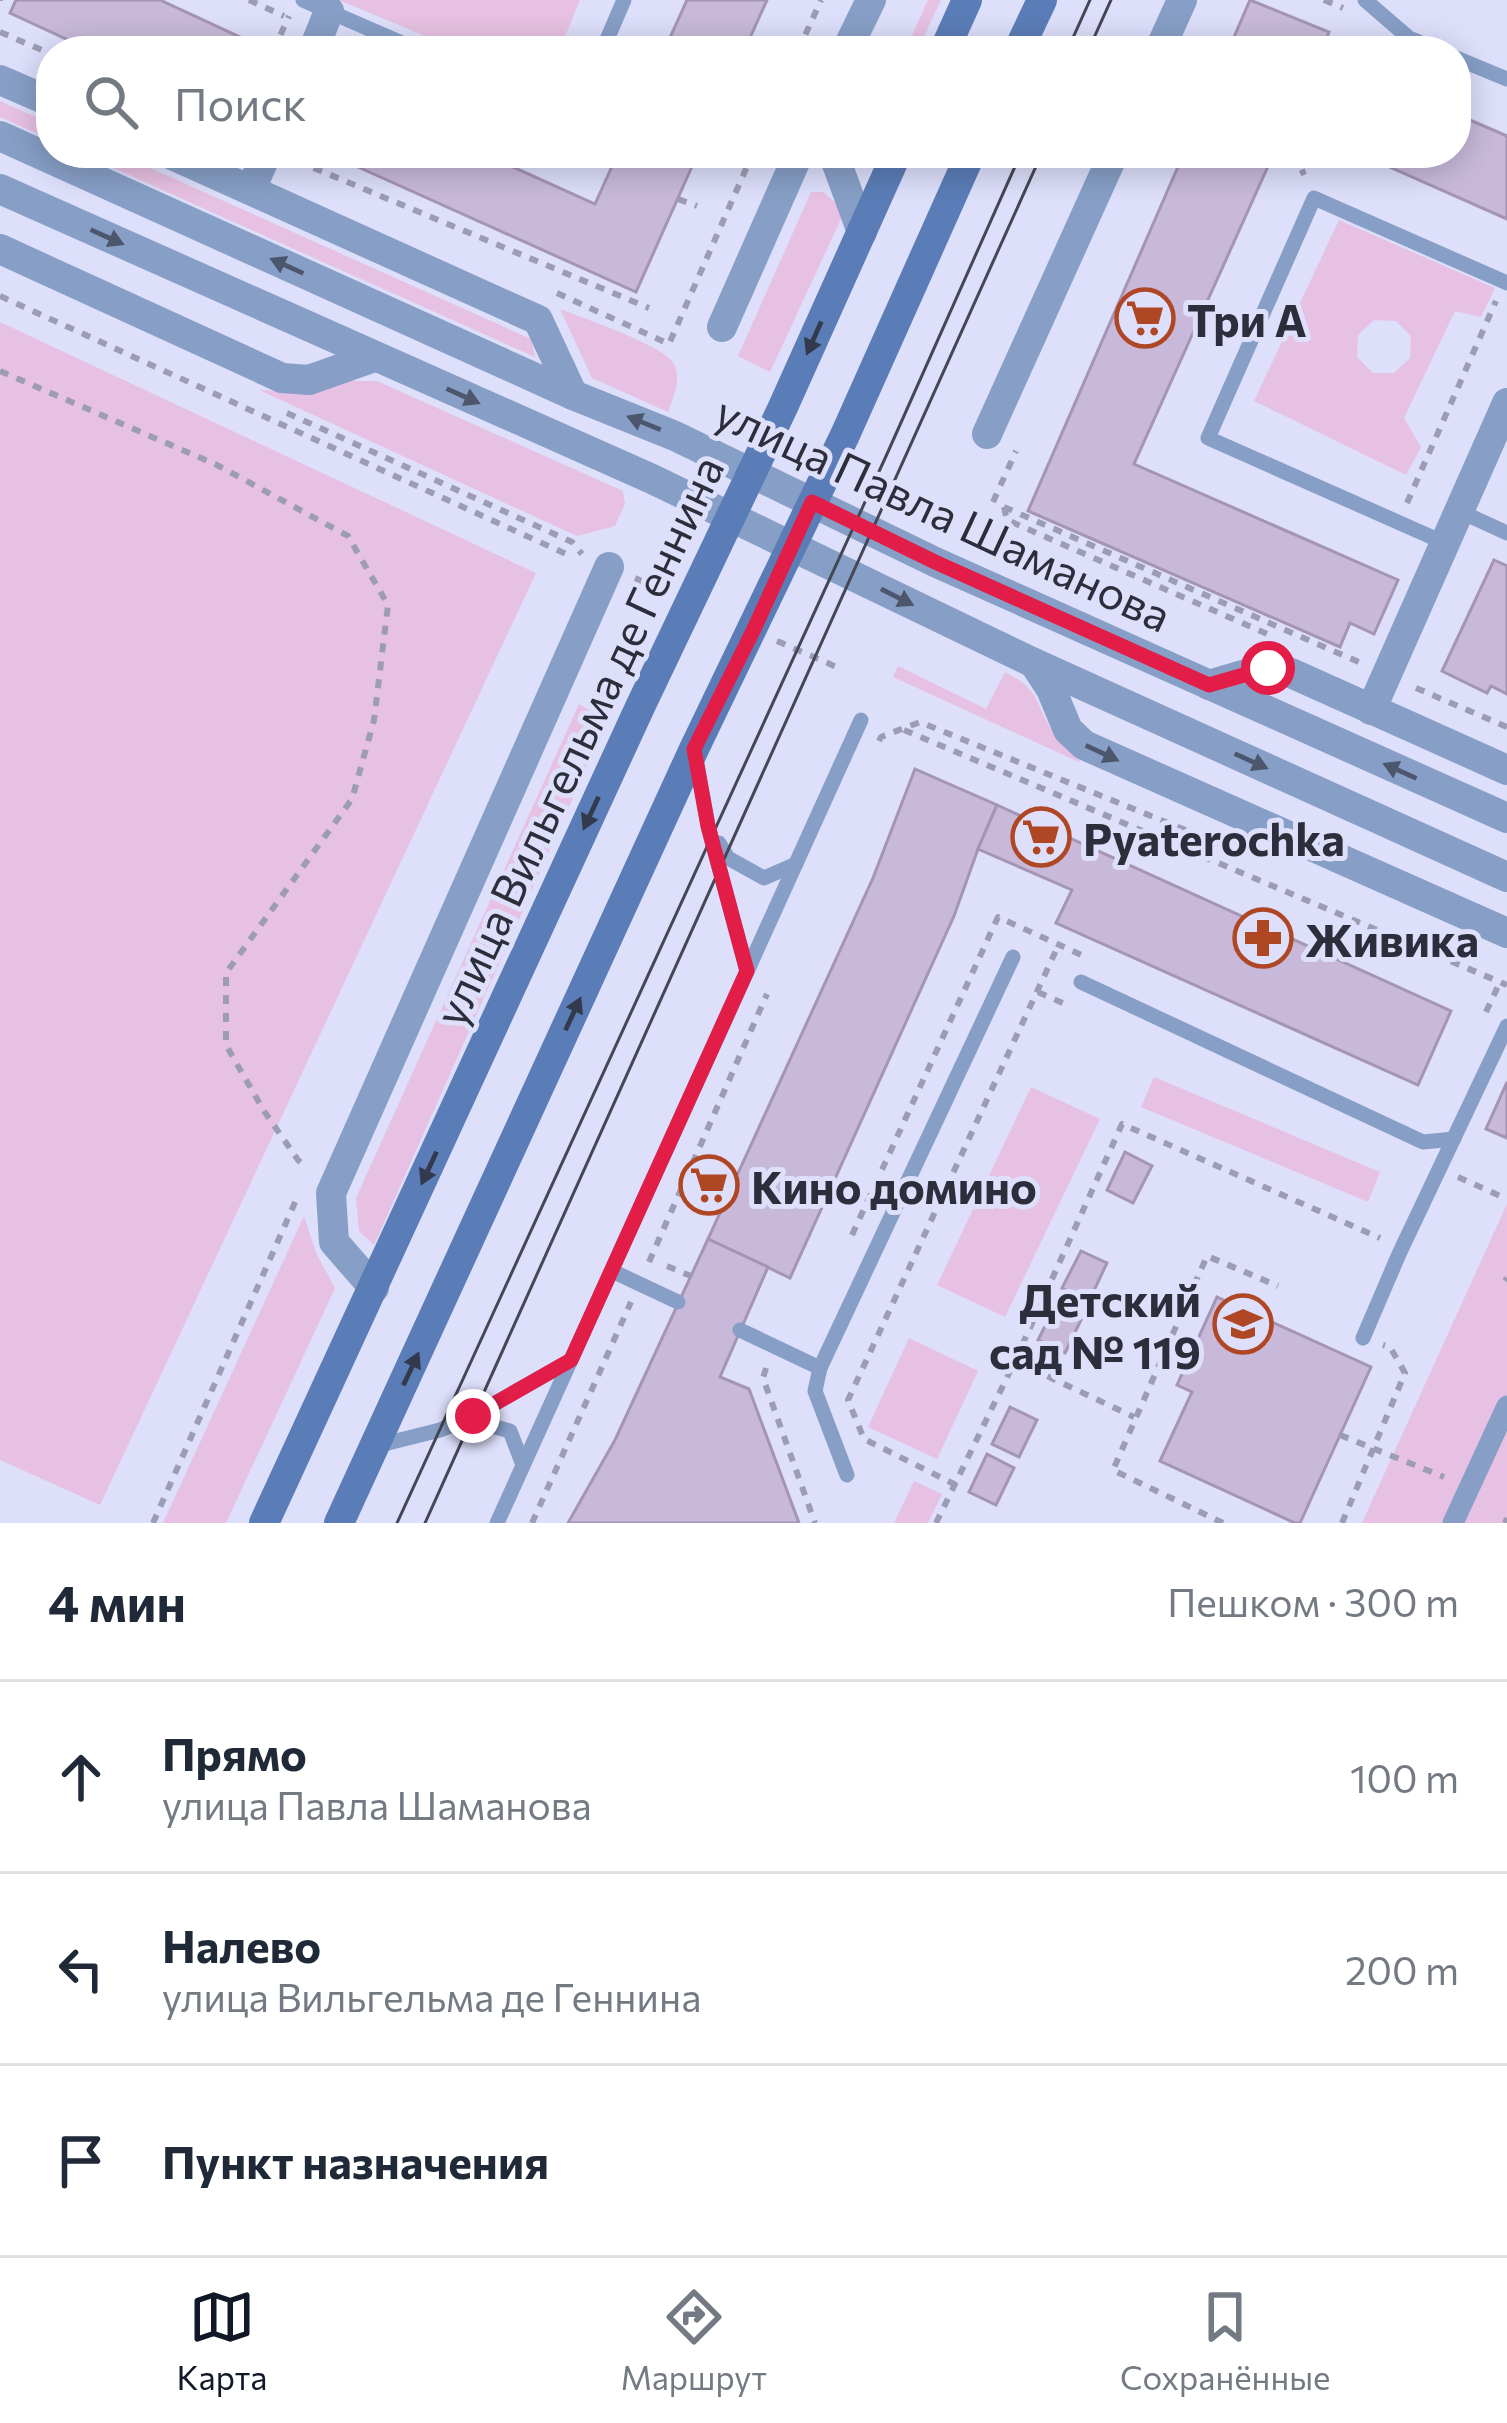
<!DOCTYPE html>
<html lang="ru">
<meta charset="utf-8">
<style>
:root{--surface:#fff;--page:#f2f2f3;--text:#1f2937;--muted:#747a83;--line:#e0e1e3;--accent:#111827}
body{margin:0;font-family:Commissioner,sans-serif;background:var(--page);color:var(--text)}
.stop{position:absolute;width:36px;height:36px;margin:-27px;border:9px solid #e11d48;border-radius:50%;background:#fff}
.stop.end{background:#e11d48;border-color:#fff;box-shadow:0 3px 12px #0008}
.list{margin:0;padding:0;list-style:none}
h2{display:flex;justify-content:space-between;align-items:center;height:156px;margin:0;padding:0 48px;font-size:51px}
h2 small{font-size:39px;font-weight:400;color:var(--muted)}
.list li{display:grid;grid-template-columns:78px 1fr auto;gap:36px;align-items:center;box-sizing:border-box;height:192px;padding:0 48px;border-top:3px solid var(--line)}
.list b{display:block;font-size:45px;white-space:nowrap}
.list p{margin:0;font-size:39px;white-space:nowrap;color:var(--muted)}
.list em{font-size:39px;font-style:normal;color:var(--muted)}
.icon{flex:none;width:66px;height:66px;fill:none;stroke:currentColor;stroke-width:2;stroke-linecap:round;stroke-linejoin:round}
.map{position:relative;flex:none;width:1507px;height:1523px;overflow:hidden}
.search{position:absolute;background:var(--surface);box-shadow:0 6px 30px #0003;left:36px;right:36px;top:36px;height:132px;display:flex;align-items:center;gap:30px;box-sizing:border-box;padding:0 42px;border-radius:48px;color:var(--muted);font-size:45px}
.sheet{height:732px;background:var(--surface)}
nav{display:flex;justify-content:space-around;align-items:center;box-sizing:border-box;height:168px;border-top:3px solid var(--line);background:var(--surface);font-size:33px;color:var(--muted)}
nav a{display:grid;justify-items:center;gap:6px}
nav .on{color:var(--accent)}
.map>svg:first-child{display:block}
.green{fill:#e7c1e3;fill-rule:evenodd}
.building{fill:#c8b9da;stroke:#a495b4;stroke-width:3}
.lines{fill:none;stroke-linecap:round;stroke-linejoin:round}
.path{stroke:#9c9db4;stroke-width:6;stroke-dasharray:9 9;stroke-linecap:butt}
.service{stroke:#879fc6;stroke-width:15}
.pedestrian{stroke:#879fc6;stroke-width:21}
.minor{stroke:#879fc6;stroke-width:30}
.tertiary{stroke:#879fc6;stroke-width:30}
.secondary{stroke:#5b7db7;stroke-width:30}
.tram{stroke:#464756;stroke-width:3}
.oneway{fill:#4c566c}
.oneway2{fill:#343a4e}
.route{stroke:#e11d48;stroke-width:15}
.labels{text-anchor:middle;dominant-baseline:central;stroke-width:10;stroke-linejoin:round;paint-order:stroke}
.poi-label{font-size:45px;font-weight:bold;fill:#2d2e3b;stroke:#dddffb;text-anchor:start}
.street-label{font-size:45px;fill:#2d2e3b;stroke:#dddffb}
</style>
<div class="map">
<svg width="1507" height="1523" viewBox="0 0 1507 1523">
<rect width="100%" height="100%" fill="#dddffb"/>
<g class="green">
<polygon points="339,0 580,0 559,51 461,51"/>
<polygon points="928,0 941,0 917,51 905,51"/>
<polygon points="0,101 51,124 51,140 0,117"/>
<polygon points="80,153 117,153 531,339 535,357"/>
<polygon points="811,192 823,192 837,204 841,219 770,372 738,356"/>
<path d="M1339,220L1495,288L1481,317L1455,311L1404,418L1421,447L1406,475L1254,401ZM1374,320L1396,321L1411,336L1410,358L1394,373H1373L1357,357L1358,335Z"/>
<path d="M560,309C583,318 665,346 674,364C682,380 673,397 668,412L592,378Z"/>
<polygon points="0,322 536,573 100,1505 0,1460"/>
<polygon points="347,381 377,381 623,491 625,504 615,526 577,536 259,390 310,393"/>
<path d="M898,666L986,709L1005,672C1042,690 1034,705 1054,733C1061,744 1072,753 1081,763L893,677Z"/>
<polygon points="579,704 589,710 603,730 374,1245 359,1231 356,1198"/>
<polygon points="1154,1077 1380,1172 1368,1202 1141,1107"/>
<polygon points="1031,1087 1100,1119 1005,1317 937,1285"/>
<polygon points="1507,1204 1507,1523 1362,1523"/>
<polygon points="304,1216 316,1253 335,1288 226,1523 163,1523"/>
<polygon points="909,1338 978,1371 937,1459 868,1427"/>
<polygon points="914,1481 942,1494 928,1523 894,1523"/>
</g>
<g class="building">
<polygon points="16,0 160,0 270,51 92,51 10,13"/>
<polygon points="687,0 767,0 744,51 664,51"/>
<polygon points="1250,0 1329,32 1326,40 1352,51 1228,51"/>
<polygon points="1456,114 1507,136 1507,219 1358,153 1456,153"/>
<polygon points="327,153 482,153 595,204 618,153 698,153 636,292"/>
<polygon points="1184,153 1274,153 1134,464 1398,580 1374,634 1350,623 1340,647 1028,511"/>
<polygon points="1494,560 1507,566 1507,694 1491,686 1487,693 1442,671"/>
<polygon points="915,769 997,805 978,849 954,916 790,1278 708,1239 873,878"/>
<polygon points="997,805 1451,1011 1418,1085 1056,923 1072,890 978,849"/>
<polygon points="1507,1082 1507,1138 1486,1129"/>
<polygon points="1125,1152 1152,1166 1133,1203 1107,1190"/>
<polygon points="708,1239 768,1267 720,1377 749,1389 799,1523 568,1523 615,1440"/>
<polygon points="1081,1251 1107,1263 1089,1301 1062,1288"/>
<polygon points="1217,1297 1371,1367 1300,1523 1295,1523 1160,1461 1192,1392 1177,1385"/>
<polygon points="1057,1302 1083,1316 1065,1353 1038,1340"/>
<polygon points="1010,1407 1037,1420 1019,1457 992,1444"/>
<polygon points="987,1454 1014,1468 996,1505 969,1492"/>
</g>
<g class="lines">
<g class="path">
<polyline points="249,0 284,16"/>
<polyline points="1324,0 1343,8"/>
<polyline points="0,1 0,0"/>
<polyline points="0,32 51,54"/>
<polyline points="273,51 289,16"/>
<polyline points="798,51 821,0"/>
<polyline points="577,153 611,168"/>
<polyline points="1295,153 1304,175"/>
<polyline points="297,161 649,308"/>
<polyline points="678,199 697,206"/>
<polyline points="557,293 669,344 753,153"/>
<polyline points="0,296 566,554"/>
<polyline points="0,371 217,465 348,536 388,605 374,720 352,799 226,973 226,1045 264,1111 298,1160 307,1168"/>
<polyline points="287,413 572,542 582,554"/>
<polyline points="993,502 1016,451"/>
<polyline points="1407,503 1496,301"/>
<polyline points="1004,507 1007,520 1272,636"/>
<polyline points="1004,507 1361,663"/>
<polyline points="635,578 661,590"/>
<polyline points="777,641 839,668"/>
<polyline points="1416,688 1507,727"/>
<polyline points="904,730 1507,985"/>
<polyline points="879,741 881,737 920,722 1232,849"/>
<polyline points="1038,992 1067,1005"/>
<polyline points="1486,1012 1500,982"/>
<polyline points="1458,1177 1507,1199"/>
<polyline points="852,1235 998,917 1088,958"/>
<polyline points="649,1262 767,994"/>
<polyline points="667,1266 691,1276"/>
<polyline points="1505,1281 1507,1278"/>
<polyline points="1015,1361 1134,1417"/>
<polyline points="766,1368 763,1378 815,1523"/>
<polyline points="1340,1435 1444,1477"/>
<polyline points="956,1485 864,1439 848,1400 1059,944"/>
<polyline points="153,1523 297,1198"/>
<polyline points="532,1523 631,1302"/>
<polyline points="936,1523 1015,1361 1122,1124 1380,1238"/>
<polyline points="1223,1523 1113,1470 1207,1256 1278,1286"/>
<polyline points="1342,1523 1405,1373 1390,1347 1383,1345"/>
<polyline points="1505,1523 1507,1518"/>
</g>
<g class="service">
<polyline points="303,0 420,51"/>
<polyline points="1365,0 1409,38 1440,51"/>
<polyline points="602,51 624,0"/>
<polyline points="1456,58 1507,79"/>
<polyline points="1459,511 1507,533"/>
<polyline points="1445,543 1208,438 1314,198 1507,283"/>
<polyline points="696,758 708,826 747,971"/>
<polyline points="719,843 728,858 764,878 796,864"/>
<polyline points="1081,982 1423,1142 1454,1139"/>
<polyline points="612,1271 678,1302"/>
<polyline points="740,1330 820,1368"/>
<polyline points="1363,1338 1399,1254 1507,1026"/>
<polyline points="467,1419 510,1431 523,1465"/>
<polyline points="376,1446 440,1430 467,1419 570,1361"/>
<polyline points="847,1475 815,1391 820,1368 1013,957"/>
<polyline points="497,1523 861,720"/>
</g>
<polyline class="pedestrian" points="1453,1523 1507,1406"/>
<g class="minor">
<polyline points="313,51 329,11"/>
<polyline points="846,51 871,0"/>
<polyline points="1159,51 1182,0"/>
<polyline points="0,80 51,102"/>
<polyline points="168,153 538,320 573,395"/>
<polyline points="833,153 862,232"/>
<polyline points="251,189 267,153"/>
<polyline points="0,249 282,378 309,380 374,357"/>
<polyline points="722,327 799,153"/>
<polyline points="987,434 1114,153"/>
<polyline points="1034,663 1051,689 1068,730 1084,745 1507,933"/>
<polyline points="1209,685 1267,668 1291,673 1507,770"/>
<polyline points="1371,710 1507,403"/>
<polyline points="374,1288 334,1242 331,1193 609,567"/>
</g>
<g class="tertiary">
<polyline points="0,136 573,395 675,436 935,562 1507,818"/>
<polyline points="0,189 652,479 1034,663 1507,877"/>
</g>
<g class="secondary">
<polyline points="944,51 967,0"/>
<polyline points="1018,51 1042,0"/>
<polyline points="264,1523 640,707 783,407 897,153"/>
<polyline points="339,1523 694,749 845,435 971,153"/>
</g>
<g class="tram">
<polyline points="1067,51 1090,0"/>
<polyline points="1088,51 1111,0"/>
<polyline points="397,1523 887,454 1021,153"/>
<polyline points="425,1523 1042,153"/>
</g>
</g>
<defs><path id="oneway-solid" d="M-6-.8H1V-3.2L6.5 0L1 3.2V.8H-6Z" transform="scale(3)"/></defs>
<g class="oneway">
<use href="#oneway-solid" transform="translate(107 237) rotate(24)"/>
<use href="#oneway-solid" transform="translate(287 266) rotate(-156)"/>
<use href="#oneway-solid" transform="translate(463 396) rotate(24)"/>
<use href="#oneway-solid" transform="translate(644 423) rotate(-158)"/>
<use href="#oneway-solid" transform="translate(897 597) rotate(27)"/>
<use href="#oneway-solid" transform="translate(1102 753) rotate(25)"/>
<use href="#oneway-solid" transform="translate(1251 761) rotate(24)"/>
<use href="#oneway-solid" transform="translate(1400 771) rotate(-156)"/>
</g>
<g class="oneway2">
<use href="#oneway-solid" transform="translate(814 338) rotate(114)"/>
<use href="#oneway-solid" transform="translate(591 813) rotate(115)"/>
<use href="#oneway-solid" transform="translate(573 1014) rotate(-65)"/>
<use href="#oneway-solid" transform="translate(429 1168) rotate(115)"/>
<use href="#oneway-solid" transform="translate(411 1369) rotate(-65)"/>
</g>
<g class="lines">
<polyline class="route" points="473,1416 571,1360 747,971 708,826 694,749 753,631 812,502 935,562 1209,685 1268,668"/>
</g>
<defs>
<g id="supermarket-ring" transform="scale(3)"><circle r="9.5" fill="#dddffb" stroke="#af4725" stroke-width="1.5"/><path d="M-6-5.5h2.5l.6 2H6L4.5 2H-2.5L-4.4-4H-6ZM-1.5 3.2a1.3 1.3 0 1 0 .1 0ZM3 3.2a1.3 1.3 0 1 0 .1 0Z" fill="#af4725"/></g>
<g id="pharmacy-ring" transform="scale(3)"><circle r="9.5" fill="#dddffb" stroke="#af4725" stroke-width="1.5"/><path d="M-2-6h4v4h4v4h-4v4h-4v-4h-4v-4h4Z" fill="#af4725"/></g>
<g id="school-ring" transform="scale(3)"><circle r="9.5" fill="#dddffb" stroke="#af4725" stroke-width="1.5"/><path d="M0-5L7-2L0 1L-7-2ZM-4 1L0 2.5L4 1V4Q0 6-4 4Z" fill="#af4725"/></g>
</defs>
<g fill-rule="evenodd">
<use href="#supermarket-ring" x="1145" y="318"/>
<use href="#supermarket-ring" x="1041" y="837"/>
<use href="#pharmacy-ring" x="1263" y="938"/>
<use href="#supermarket-ring" x="709" y="1185"/>
<use href="#school-ring" x="1243" y="1324"/>
</g>
<g class="labels">
<g class="poi-label">
<text x="1187" y="318">Три А</text>
<text x="1083" y="837">Pyaterochka</text>
<text x="1305" y="938">Живика</text>
<text x="751" y="1185">Кино домино</text>
<text x="1201" y="1298" text-anchor="end">Детский<tspan x="1201" dy="52">сад № 119</tspan></text>
</g>
<g class="street-label">
<text transform="translate(944 512) rotate(25)">улица Павла Шаманова</text>
<text transform="translate(577 740) rotate(-65)">улица Вильгельма де Геннина</text>
</g>
</g>
</svg>
<div class="stop" style="left:1268px;top:668px"></div>
<div class="stop end" style="left:473px;top:1416px"></div>
<div class="search"><svg class="icon" aria-label="search" viewBox="0 0 24 24"><circle cx="10" cy="10" r="6"/><path d="M15 15l6 6"/></svg>Поиск</div>
</div>
<section class="sheet">
<h2>4 мин<small>Пешком · 300 m</small></h2>
<ul class="list">
<li><svg class="icon" aria-label="ahead" viewBox="0 0 24 24"><path d="M12 20V5M6 11l6-6 6 6"/></svg><div><b>Прямо</b><p>улица Павла Шаманова</p></div><em>100 m</em></li>
<li><svg class="icon" aria-label="left" viewBox="0 0 24 24"><path d="M17 20v-9H6M10 6l-5 5 5 5"/></svg><div><b>Налево</b><p>улица Вильгельма де Геннина</p></div><em>200 m</em></li>
<li><svg class="icon" aria-label="arrive" viewBox="0 0 24 24"><path d="M6 21V4h12l-3 4 3 4H6"/></svg><div><b>Пункт назначения</b></div></li>
</ul>
</section>
<nav>
<a class="on"><svg class="icon" aria-label="map" viewBox="0 0 24 24"><path d="M3 6l6-2 6 2 6-2v14l-6 2-6-2-6 2zM9 4v14M15 6v14"/></svg>Карта</a>
<a><svg class="icon" aria-label="directions" viewBox="0 0 24 24"><path d="M12 3l9 9-9 9-9-9zM9 14v-3h6M13 9l2 2-2 2"/></svg>Маршрут</a>
<a><svg class="icon" aria-label="saved" viewBox="0 0 24 24"><path d="M7 4h10v16l-5-4-5 4z"/></svg>Сохранённые</a>
</nav>
